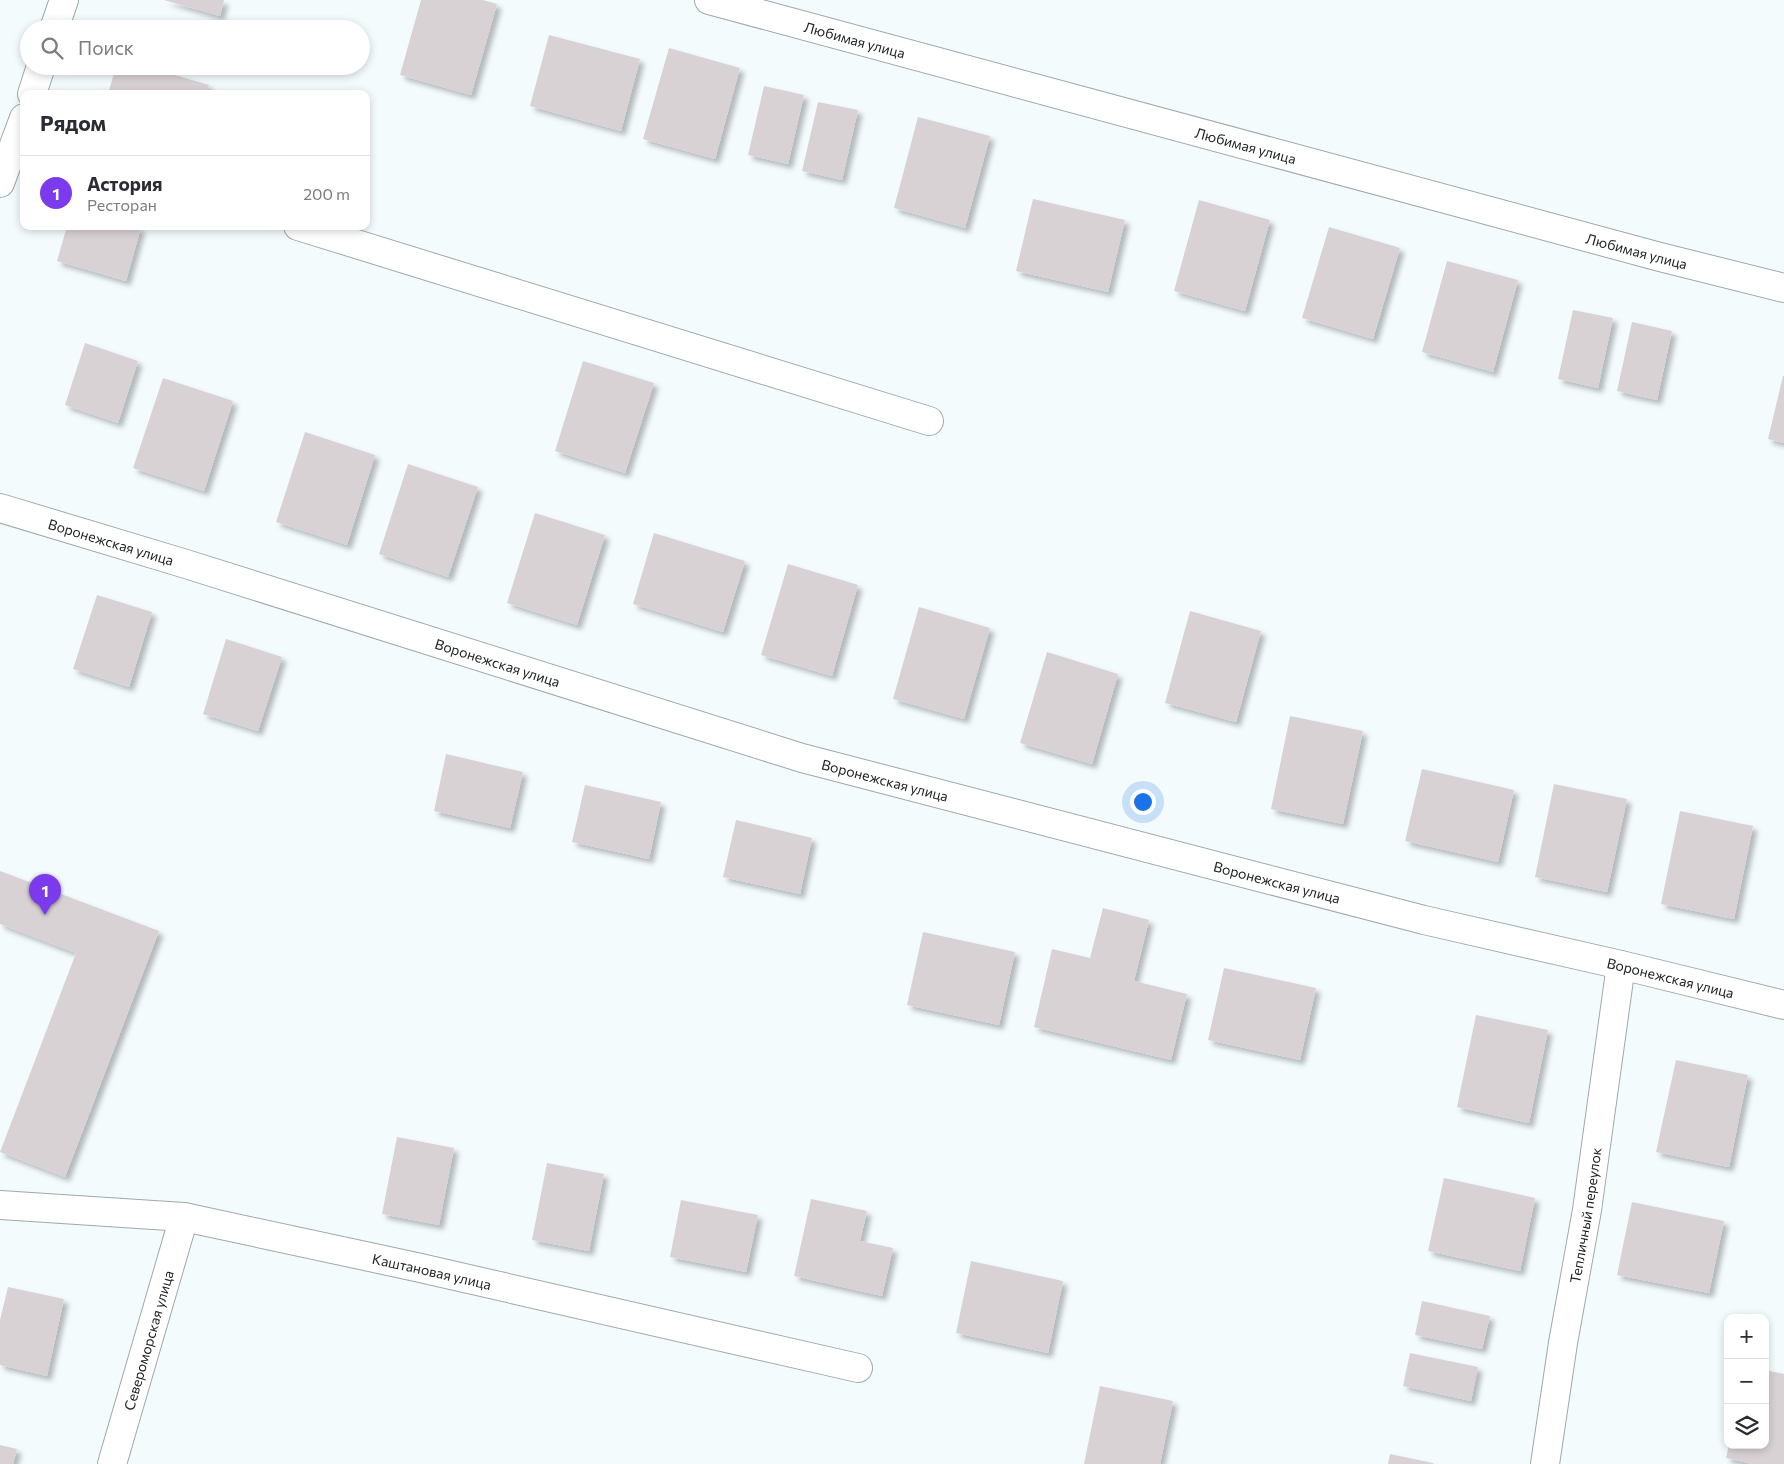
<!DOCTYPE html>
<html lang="ru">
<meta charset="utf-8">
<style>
:root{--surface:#fff;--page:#f2f2f3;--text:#2b2b33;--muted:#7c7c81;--line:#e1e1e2;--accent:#7c3aed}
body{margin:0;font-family:Commissioner,sans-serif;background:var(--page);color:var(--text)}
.controls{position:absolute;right:15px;bottom:15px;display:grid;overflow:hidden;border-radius:10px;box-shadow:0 2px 8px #0003}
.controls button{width:45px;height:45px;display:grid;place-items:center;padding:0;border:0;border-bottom:1px solid var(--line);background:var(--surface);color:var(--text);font:25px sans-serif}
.you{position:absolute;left:1142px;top:801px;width:18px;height:18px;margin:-12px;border:4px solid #fff;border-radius:50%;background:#1a73e8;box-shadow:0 0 0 8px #1a73e833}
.badge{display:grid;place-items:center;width:32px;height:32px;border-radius:50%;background:var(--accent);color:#fff;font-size:16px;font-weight:700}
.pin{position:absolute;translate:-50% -41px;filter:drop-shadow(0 1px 2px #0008)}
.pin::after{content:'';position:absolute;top:26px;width:18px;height:15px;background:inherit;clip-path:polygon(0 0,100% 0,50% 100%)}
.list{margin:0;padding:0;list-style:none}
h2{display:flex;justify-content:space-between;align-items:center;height:65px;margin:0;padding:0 20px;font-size:21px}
h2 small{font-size:16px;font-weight:400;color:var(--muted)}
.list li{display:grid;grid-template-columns:32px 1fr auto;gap:15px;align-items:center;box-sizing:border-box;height:75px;padding:0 20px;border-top:1px solid var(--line)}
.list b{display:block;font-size:19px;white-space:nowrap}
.list p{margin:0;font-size:16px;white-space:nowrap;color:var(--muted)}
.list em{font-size:16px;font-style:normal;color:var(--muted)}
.icon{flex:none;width:28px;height:28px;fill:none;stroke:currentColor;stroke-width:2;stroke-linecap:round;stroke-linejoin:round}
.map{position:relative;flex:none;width:1784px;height:1464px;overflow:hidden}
.search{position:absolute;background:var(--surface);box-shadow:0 2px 8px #0003;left:20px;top:20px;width:350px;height:55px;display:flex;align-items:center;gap:12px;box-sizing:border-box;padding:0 18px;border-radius:28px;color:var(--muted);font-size:19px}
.panel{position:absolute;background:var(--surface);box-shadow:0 2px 8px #0003;left:20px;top:90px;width:350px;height:140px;border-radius:10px}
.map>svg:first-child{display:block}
.building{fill:#d9d2d5;filter:url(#shadow)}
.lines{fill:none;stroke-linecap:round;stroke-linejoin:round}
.street-casing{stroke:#a1a8a9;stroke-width:30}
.street{stroke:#fff;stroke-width:28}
.labels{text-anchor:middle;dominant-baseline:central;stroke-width:4;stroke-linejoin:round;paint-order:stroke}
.street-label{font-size:14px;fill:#212424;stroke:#f4fbfd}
</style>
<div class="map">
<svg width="1784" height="1464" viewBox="0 0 1784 1464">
<defs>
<filter id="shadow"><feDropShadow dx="4.5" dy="4.5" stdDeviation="2.5" flood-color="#0004"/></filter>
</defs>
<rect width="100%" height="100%" fill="#f4fbfd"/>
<g class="building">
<polygon points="164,0 224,0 220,16"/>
<polygon points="421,0 483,0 497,4 471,95 400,75"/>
<polygon points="549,35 640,59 621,131 530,106"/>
<polygon points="669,48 740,68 715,159 643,139"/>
<polygon points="116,66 144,66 209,85 206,94 108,94"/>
<polygon points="764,86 804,95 788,164 748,155"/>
<polygon points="818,102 858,110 842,180 802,171"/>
<polygon points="918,117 990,136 965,228 894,208"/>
<polygon points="1033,199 1125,220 1108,292 1016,271"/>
<polygon points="1199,200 1270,220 1245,311 1174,291"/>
<polygon points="67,226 141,227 126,281 57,261"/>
<polygon points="1329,227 1400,248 1373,339 1302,318"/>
<polygon points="1447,261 1518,280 1493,372 1422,352"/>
<polygon points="1573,310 1613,318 1598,388 1558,379"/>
<polygon points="1632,322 1672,331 1657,400 1617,391"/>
<polygon points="85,343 138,361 118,423 65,405"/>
<polygon points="583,361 654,383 625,473 555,451"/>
<polygon points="1783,376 1784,376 1784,443 1768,439"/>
<polygon points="163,378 233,401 204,491 133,468"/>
<polygon points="305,432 375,455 347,545 276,522"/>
<polygon points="408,464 478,487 448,577 379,554"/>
<polygon points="535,513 605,535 577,625 507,603"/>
<polygon points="654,533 745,561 723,632 633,604"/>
<polygon points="788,564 858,585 832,676 761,655"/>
<polygon points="97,595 152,612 129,687 73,669"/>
<polygon points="919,607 990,628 964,719 893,699"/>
<polygon points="1190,611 1261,631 1236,722 1165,703"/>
<polygon points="226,639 282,657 258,731 203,714"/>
<polygon points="1047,652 1118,674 1092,764 1020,743"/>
<polygon points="1290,716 1363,731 1343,824 1271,809"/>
<polygon points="446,754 523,772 510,828 434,811"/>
<polygon points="1422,769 1514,790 1498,862 1405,841"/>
<polygon points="1554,784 1627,799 1607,892 1535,877"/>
<polygon points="585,785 661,802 649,859 572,842"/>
<polygon points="1680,811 1753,826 1734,919 1661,904"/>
<polygon points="736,820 812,838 800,894 723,877"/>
<polygon points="0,871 159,931 65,1177 0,1152 76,953 0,924"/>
<polygon points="1103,908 1149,920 1134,981 1187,994 1171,1060 1034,1027 1052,949 1090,958"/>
<polygon points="923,932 1015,952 999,1025 907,1005"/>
<polygon points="1224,968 1316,988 1300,1060 1208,1040"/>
<polygon points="1476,1015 1548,1030 1529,1123 1457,1107"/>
<polygon points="1676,1060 1748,1075 1729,1167 1656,1152"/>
<polygon points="397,1137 454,1148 439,1225 382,1214"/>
<polygon points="547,1163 604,1174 589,1251 532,1240"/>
<polygon points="1444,1178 1535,1198 1520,1271 1428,1251"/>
<polygon points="811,1199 867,1211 860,1241 893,1248 882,1296 794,1276"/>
<polygon points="681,1200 758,1215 746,1272 670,1257"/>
<polygon points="1632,1202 1724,1221 1709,1293 1617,1275"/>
<polygon points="971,1261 1063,1281 1048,1353 956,1333"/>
<polygon points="8,1287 64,1299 47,1376 0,1365 0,1320"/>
<polygon points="1422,1301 1490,1316 1482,1349 1415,1335"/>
<polygon points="1410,1353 1478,1367 1471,1401 1403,1386"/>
<polygon points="1765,1370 1784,1374 1784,1464 1753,1464 1726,1458 1729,1445 1765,1445"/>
<polygon points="1100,1386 1173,1401 1160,1464 1084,1464"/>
<polygon points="0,1445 17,1449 13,1464 0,1464"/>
<polygon points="1390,1454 1433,1463 1433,1464 1388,1464"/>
</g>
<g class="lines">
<g class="street-casing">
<g id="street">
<path id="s1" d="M709,0L1660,257L1784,288"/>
<polyline points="54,29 64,0"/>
<polyline points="32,94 41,66"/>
<polyline points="0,183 24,118"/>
<polyline points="298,226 929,421"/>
<path id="s2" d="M0,508L186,564L802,758L1424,920L1621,965L1784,1005"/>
<path id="s3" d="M0,1205L184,1217L416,1267L858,1368"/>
<path id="s4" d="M112,1464L184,1217"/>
<path id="s5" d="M1545,1464L1563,1343L1587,1210L1621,965"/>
</g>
</g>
<use href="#street" class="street"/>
</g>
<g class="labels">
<g class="street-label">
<text stroke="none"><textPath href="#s1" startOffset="151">Любимая улица</textPath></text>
<text stroke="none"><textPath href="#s1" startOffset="556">Любимая улица</textPath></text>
<text stroke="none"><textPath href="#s1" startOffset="961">Любимая улица</textPath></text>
<text stroke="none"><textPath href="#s2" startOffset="116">Воронежская улица</textPath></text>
<text stroke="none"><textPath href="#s2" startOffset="521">Воронежская улица</textPath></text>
<text stroke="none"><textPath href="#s2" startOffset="926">Воронежская улица</textPath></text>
<text stroke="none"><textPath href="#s2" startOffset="1331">Воронежская улица</textPath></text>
<text stroke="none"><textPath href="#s2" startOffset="1736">Воронежская улица</textPath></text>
<text stroke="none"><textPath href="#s5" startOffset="252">Тепличный переулок</textPath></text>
<text stroke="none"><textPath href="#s3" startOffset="438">Каштановая улица</textPath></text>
<text stroke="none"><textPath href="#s4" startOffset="129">Североморская улица</textPath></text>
</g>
</g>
</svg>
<div class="controls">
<button>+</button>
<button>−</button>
<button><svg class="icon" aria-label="layers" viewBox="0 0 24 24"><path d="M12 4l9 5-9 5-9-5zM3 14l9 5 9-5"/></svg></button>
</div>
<div class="you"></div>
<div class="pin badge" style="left:45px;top:915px">1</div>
<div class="search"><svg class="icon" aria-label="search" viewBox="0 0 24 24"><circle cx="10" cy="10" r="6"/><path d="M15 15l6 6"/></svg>Поиск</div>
<section class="panel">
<h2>Рядом<small></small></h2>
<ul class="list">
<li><span class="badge">1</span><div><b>Астория</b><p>Ресторан</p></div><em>200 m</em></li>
</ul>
</section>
</div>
